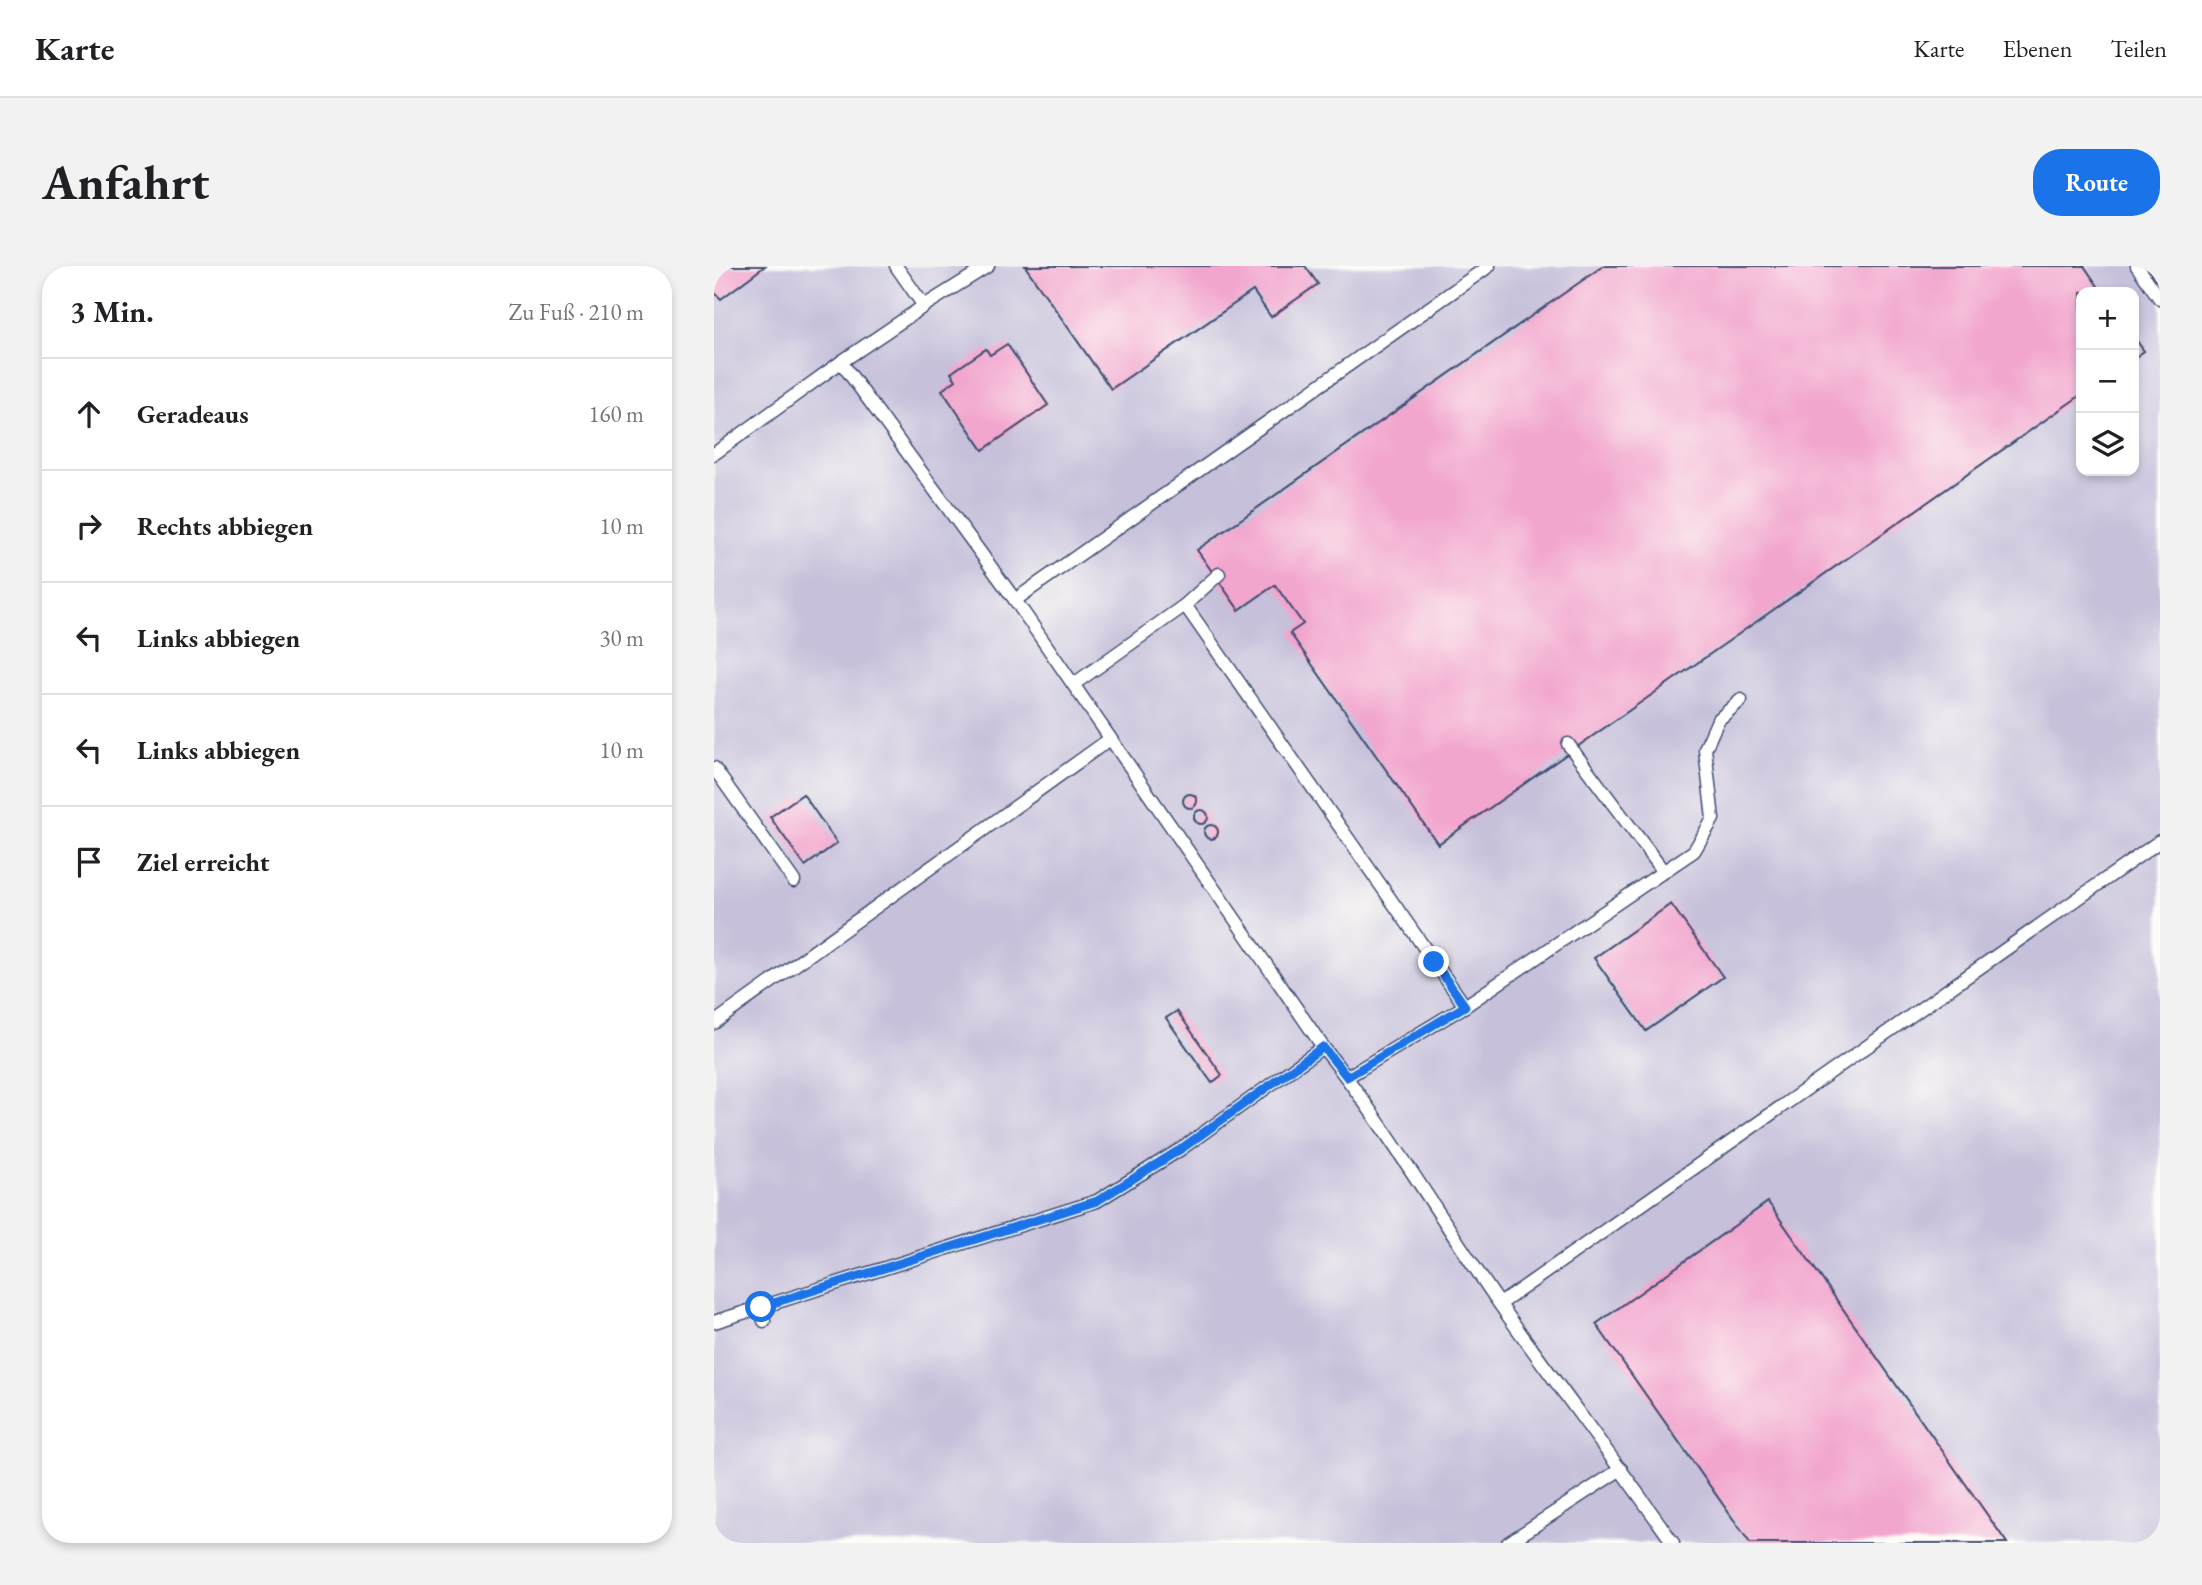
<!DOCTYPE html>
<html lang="de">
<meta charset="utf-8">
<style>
:root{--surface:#fff;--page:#f2f2f2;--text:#202124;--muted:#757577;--line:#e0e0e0;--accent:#1a73e8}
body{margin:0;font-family:"EB Garamond",serif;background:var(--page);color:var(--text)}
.controls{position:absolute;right:21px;top:21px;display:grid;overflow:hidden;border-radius:14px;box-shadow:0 4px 10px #0003}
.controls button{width:63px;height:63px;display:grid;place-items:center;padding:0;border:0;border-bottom:2px solid var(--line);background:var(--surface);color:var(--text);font:35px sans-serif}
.stop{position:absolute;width:21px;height:21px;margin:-16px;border:5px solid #1a73e8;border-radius:50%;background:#fff}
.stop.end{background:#1a73e8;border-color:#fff;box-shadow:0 2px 7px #0008}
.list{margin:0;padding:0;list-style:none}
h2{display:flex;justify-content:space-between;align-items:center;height:91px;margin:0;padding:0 28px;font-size:30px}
h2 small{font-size:23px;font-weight:400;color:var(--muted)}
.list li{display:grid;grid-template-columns:46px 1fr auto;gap:21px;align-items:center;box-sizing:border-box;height:112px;padding:0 28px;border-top:2px solid var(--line)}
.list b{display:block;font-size:26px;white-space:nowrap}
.list em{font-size:23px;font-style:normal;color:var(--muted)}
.icon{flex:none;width:38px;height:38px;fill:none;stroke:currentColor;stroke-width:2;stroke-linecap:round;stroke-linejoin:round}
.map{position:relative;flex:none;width:1446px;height:1277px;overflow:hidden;border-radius:28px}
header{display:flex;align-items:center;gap:42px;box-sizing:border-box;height:98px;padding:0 35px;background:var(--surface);border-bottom:2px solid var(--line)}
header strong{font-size:33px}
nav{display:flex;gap:38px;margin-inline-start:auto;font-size:24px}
.intro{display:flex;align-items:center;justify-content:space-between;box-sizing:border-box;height:168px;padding:0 42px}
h1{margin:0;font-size:49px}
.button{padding:18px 32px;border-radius:28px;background:var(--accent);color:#fff;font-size:24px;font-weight:700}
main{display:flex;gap:42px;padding:0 42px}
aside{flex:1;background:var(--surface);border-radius:28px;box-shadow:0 4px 10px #0003}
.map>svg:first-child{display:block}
.industrial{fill:#c6c0da;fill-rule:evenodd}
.building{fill:#f2a6cd}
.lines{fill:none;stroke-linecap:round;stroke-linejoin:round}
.service-casing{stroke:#3c4b70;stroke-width:15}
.service{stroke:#fff;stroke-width:12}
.route{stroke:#1a73e8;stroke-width:9}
</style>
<header>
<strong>Karte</strong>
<nav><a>Karte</a><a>Ebenen</a><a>Teilen</a></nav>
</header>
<div class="intro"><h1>Anfahrt</h1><a class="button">Route</a></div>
<main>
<aside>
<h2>3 Min.<small>Zu Fuß · 210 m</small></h2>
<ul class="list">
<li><svg class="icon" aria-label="ahead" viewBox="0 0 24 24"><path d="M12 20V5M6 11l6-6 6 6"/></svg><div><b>Geradeaus</b></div><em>160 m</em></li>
<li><svg class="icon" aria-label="right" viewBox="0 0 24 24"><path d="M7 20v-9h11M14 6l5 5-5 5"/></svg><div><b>Rechts abbiegen</b></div><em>10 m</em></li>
<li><svg class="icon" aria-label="left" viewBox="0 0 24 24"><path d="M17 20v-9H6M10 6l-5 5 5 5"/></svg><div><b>Links abbiegen</b></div><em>30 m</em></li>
<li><svg class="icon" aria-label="left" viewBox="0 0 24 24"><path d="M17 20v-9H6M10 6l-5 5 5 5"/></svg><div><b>Links abbiegen</b></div><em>10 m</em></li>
<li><svg class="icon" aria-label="arrive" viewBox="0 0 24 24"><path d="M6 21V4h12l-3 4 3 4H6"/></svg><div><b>Ziel erreicht</b></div></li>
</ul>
</aside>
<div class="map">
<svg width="1446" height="1277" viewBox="0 0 1446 1277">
<rect width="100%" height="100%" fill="#fdfcf7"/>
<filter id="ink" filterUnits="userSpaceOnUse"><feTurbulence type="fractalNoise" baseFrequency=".0143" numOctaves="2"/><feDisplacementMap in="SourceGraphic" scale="14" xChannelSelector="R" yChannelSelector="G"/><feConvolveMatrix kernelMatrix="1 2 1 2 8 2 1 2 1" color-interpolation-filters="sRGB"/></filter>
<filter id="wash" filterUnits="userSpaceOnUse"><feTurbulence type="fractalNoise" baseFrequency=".00686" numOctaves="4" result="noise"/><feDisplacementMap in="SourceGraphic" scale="28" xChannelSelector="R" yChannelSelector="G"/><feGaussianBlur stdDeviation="1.57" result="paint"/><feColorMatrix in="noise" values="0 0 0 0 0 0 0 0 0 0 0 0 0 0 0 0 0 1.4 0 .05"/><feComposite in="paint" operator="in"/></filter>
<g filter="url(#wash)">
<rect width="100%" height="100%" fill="#f4e9d3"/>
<path class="industrial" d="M0,0H1446V1277H0ZM1367,26H1420V205H1367Z"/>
<g id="blocks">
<g class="building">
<polygon points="0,0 51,0 7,33 0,26"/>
<polygon points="311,0 591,0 604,18 557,51 539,25 397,123"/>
<polygon points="889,0 1370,0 1388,26 1367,26 1367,129 724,578 576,367 589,358 561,319 525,344 483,284"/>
<polygon points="1420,71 1430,85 1420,92"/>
<polygon points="293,78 334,139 269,184 228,124 242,114 237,107 272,83 276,89"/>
<circle cx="476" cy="535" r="7"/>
<polygon points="89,528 123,577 91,600 56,551"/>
<circle cx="487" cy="551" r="7"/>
<circle cx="497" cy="566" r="7"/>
<polygon points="957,638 1009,711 932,765 880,692"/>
<polygon points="463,745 508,809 498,817 452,752"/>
<polygon points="1054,936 1293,1277 1036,1277 882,1058"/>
</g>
</g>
</g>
<g filter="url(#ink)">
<use href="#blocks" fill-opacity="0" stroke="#3c4b70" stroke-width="2"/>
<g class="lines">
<g class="service-casing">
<g id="service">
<polyline points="1423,0 1446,33"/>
<polyline points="210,40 274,0"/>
<path d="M127,96L301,334L609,781C674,863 727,954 787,1040C843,1119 903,1197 959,1277"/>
<polyline points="0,188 127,96 210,40 182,0"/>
<polyline points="301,334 775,0"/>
<polyline points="471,339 751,740"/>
<polyline points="360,418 471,339 505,308"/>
<polyline points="854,478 950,606"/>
<polyline points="0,502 80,615"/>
<polyline points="0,757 396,473"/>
<polyline points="633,811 751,740 980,585 999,553 991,483 1004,454 1027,434"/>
<polyline points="786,1038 1446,575"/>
<polyline points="47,1041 50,1055"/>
<polyline points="0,1056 383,935 467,883 609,781"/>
<polyline points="794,1277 907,1203"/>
</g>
</g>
<use href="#service" class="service"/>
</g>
</g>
<g class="lines" filter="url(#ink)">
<polyline class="route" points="47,1041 383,935 467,883 609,781 633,811 751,740 720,696"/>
</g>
</svg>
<div class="controls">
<button>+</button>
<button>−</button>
<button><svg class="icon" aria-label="layers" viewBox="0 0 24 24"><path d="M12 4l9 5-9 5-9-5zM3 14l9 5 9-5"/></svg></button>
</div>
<div class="stop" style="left:47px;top:1041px"></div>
<div class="stop end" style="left:720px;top:696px"></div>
</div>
</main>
